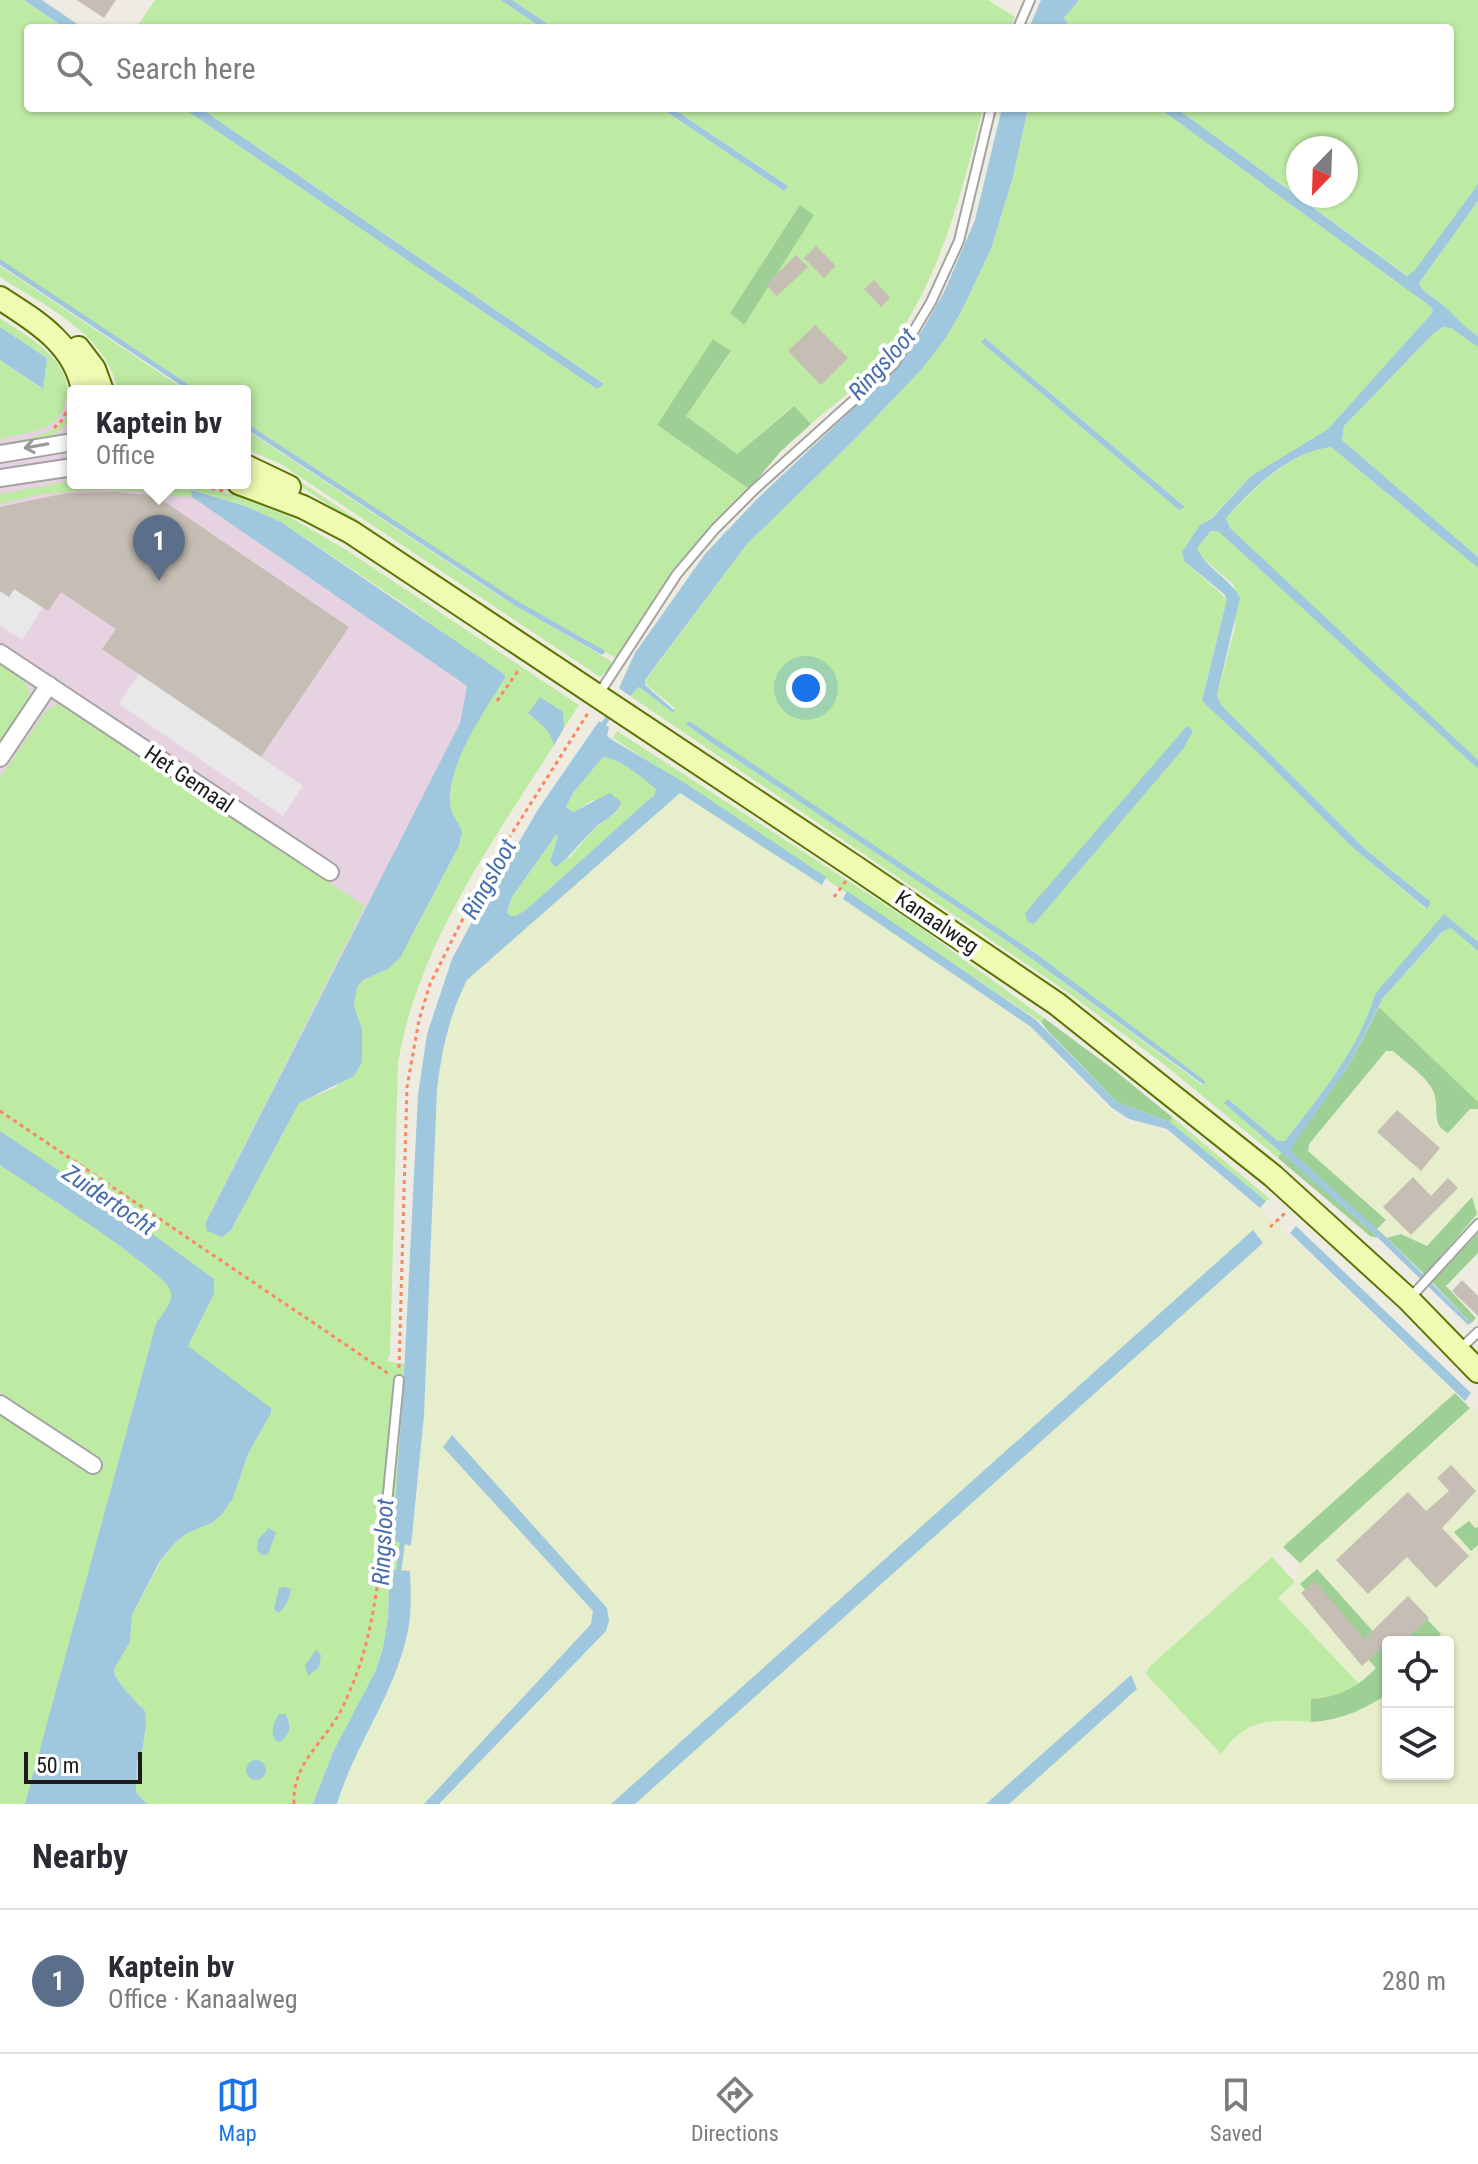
<!DOCTYPE html>
<meta charset="utf-8">
<style>
:root{--surface:#fff;--page:#f7f7f7;--text:#2b2b33;--muted:#7c7c81;--line:#e1e1e2;--accent:#1a73e8}
body{margin:0;font-family:"Roboto Condensed",sans-serif;background:var(--page);color:var(--text)}
.controls{position:absolute;right:24px;bottom:24px;display:grid;overflow:hidden;border-radius:8px;box-shadow:0 2px 6px #0004}
.controls button{width:72px;height:72px;display:grid;place-items:center;padding:0;border:0;border-bottom:2px solid var(--line);background:var(--surface);color:var(--text);font:40px sans-serif}
.compass{position:absolute;left:1286px;top:136px;width:72px;height:72px;border-radius:50%;background:var(--surface);box-shadow:0 2px 6px #0004;rotate:203deg}
.scale{position:absolute;left:24px;bottom:20px;width:118px;box-sizing:border-box;padding-left:8px;border:4px solid #1c1c1c;border-top:0;font-size:22px;line-height:28px;white-space:nowrap;color:#1c1c1c;-webkit-text-stroke:6px #fff;paint-order:stroke}
.you{position:absolute;left:806px;top:688px;width:28px;height:28px;margin:-20px;border:6px solid #fff;border-radius:50%;background:#1a73e8;box-shadow:0 0 0 12px #1a73e833}
.badge{display:grid;place-items:center;width:52px;height:52px;border-radius:50%;background:var(--accent);color:#fff;font-size:26px;font-weight:700}
.pin{position:absolute;translate:-50% -66px;filter:drop-shadow(0 2px 4px #0008)}
.pin::after{content:'';position:absolute;top:42px;width:28px;height:24px;background:inherit;clip-path:polygon(0 0,100% 0,50% 100%)}
.popup{position:absolute;left:67px;top:385px;width:184px;height:104px;box-sizing:border-box;display:grid;place-content:center;border-radius:8px;background:var(--surface);filter:drop-shadow(0 2px 6px #0005);font-size:26px;white-space:nowrap;color:var(--muted)}
.popup b{font-size:30px;color:var(--text)}
.popup::after{content:'';position:absolute;left:50%;top:100%;margin-left:-16px;border:16px solid transparent;border-top-color:var(--surface)}
.list{margin:0;padding:0;list-style:none}
h2{display:flex;justify-content:space-between;align-items:center;height:104px;margin:0;padding:0 32px;font-size:34px}
h2 small{font-size:26px;font-weight:400;color:var(--muted)}
.list li{display:grid;grid-template-columns:52px 1fr auto;gap:24px;align-items:center;box-sizing:border-box;height:144px;padding:0 32px;border-top:2px solid var(--line)}
.list b{display:block;font-size:30px;white-space:nowrap}
.list p{margin:0;font-size:26px;white-space:nowrap;color:var(--muted)}
.list em{font-size:26px;font-style:normal;color:var(--muted)}
.icon{flex:none;width:44px;height:44px;fill:none;stroke:currentColor;stroke-width:2;stroke-linecap:round;stroke-linejoin:round}
.map{position:relative;flex:none;width:1478px;height:1804px;overflow:hidden}
.search{position:absolute;background:var(--surface);box-shadow:0 2px 6px #0004;left:24px;right:24px;top:24px;height:88px;display:flex;align-items:center;gap:20px;box-sizing:border-box;padding:0 28px;border-radius:8px;color:var(--muted);font-size:30px}
.sheet{height:248px;background:var(--surface)}
nav{display:flex;justify-content:space-around;align-items:center;box-sizing:border-box;height:112px;border-top:2px solid var(--line);background:var(--surface);font-size:22px;color:var(--muted)}
nav a{display:grid;justify-items:center;gap:4px}
nav .on{color:var(--accent)}
.map>svg:first-child{display:block}
.industrial{fill:#e7d2e1}
.farmland{fill:#e7eecb;fill-rule:evenodd}
.grass{fill:#beeba4;fill-rule:evenodd}
.forest{fill:#9ecf94}
.parking{fill:#e8e8e8}
.water{fill:#9fc8de;fill-rule:evenodd}
.lines{fill:none;stroke-linecap:round;stroke-linejoin:round}
.stream{stroke:#9fc8de;stroke-width:5}
.building{fill:#c6beb4}
.lane-casing{stroke:#a3a3a3;stroke-width:12}
.street-casing{stroke:#a3a3a3;stroke-width:20}
.secondary-casing{stroke:#5a7501;stroke-width:26}
.path{stroke:#fe8561;stroke-width:3;stroke-dasharray:4 4;stroke-linecap:butt}
.lane{stroke:#fff;stroke-width:8}
.street{stroke:#fff;stroke-width:16}
.secondary{stroke:#eefbb1;stroke-width:22}
.oneway{stroke:#999}
.labels{text-anchor:middle;dominant-baseline:central;stroke-width:8;stroke-linejoin:round;paint-order:stroke}
.street-label{font-size:22px;fill:#1c1c1c;stroke:#fff}
.water-label{font-size:24px;font-style:italic;fill:#466dae;stroke:#fff}
</style>
<div class="map">
<svg width="1478" height="1804" viewBox="0 0 1478 1804">
<rect width="100%" height="100%" fill="#eeebe1"/>
<polygon class="industrial" points="0,362 73,410 73,483 181,483 191,490 192,497 467,685 460,723 43,1804 0,1804"/>
<g class="farmland">
<path d="M680,792L877,921L1036,1032L1091,1093L1129,1125L1146,1124L1170,1134L1274,1221L1455,1393L1149,1667L1221,1753L1238,1734L1261,1721L1335,1720L1278,1598L1295,1582L1300,1563L1472,1405L1478,1411V1804H1009L1136,1689L1131,1676L986,1804H635L1262,1243L1253,1231L611,1804H439L606,1632L609,1621L452,1436L443,1447L593,1611L591,1624L424,1804H337L346,1776L388,1691L407,1638L410,1572L399,1570L403,1543L411,1545L418,1489L430,1297L437,1089L443,1044L452,1009L467,980ZM1388,1642H1448V1774H1388Z"/>
<polygon points="1386,1051 1393,1051 1430,1086 1436,1101 1436,1123 1445,1132 1448,1133 1470,1109 1478,1109 1478,1233 1432,1282 1425,1275 1477,1214 1471,1198 1426,1246 1401,1234 1387,1238 1376,1230 1385,1221 1308,1151 1309,1144"/>
</g>
<g class="grass">
<path d="M0,0H24L65,28H28V108H183L597,389L603,383L200,108H661L784,191L787,185L672,108H983C958,208 933,309 858,384C843,399 826,410 811,424L793,406L737,454L686,416L731,352L713,340L657,425L749,489C692,543 659,594 616,658L537,615L245,422V391H198L0,260ZM800,206L743,324L730,313Z"/>
<polygon points="155,0 501,0 542,28 136,28"/>
<polygon points="512,0 988,0 1015,17 1010,28 554,28"/>
<path d="M1079,0H1478V184L1415,270L1408,276L1176,108H1450V28H1071L1064,18ZM1298,148H1346V196H1298Z"/>
<path d="M1028,108H1159L1431,307L1433,312L1328,429L1251,476L1210,519L1200,525L1182,552L1184,561L1227,599L1202,699L1205,704L1258,753L1352,847L1426,909L1431,902L1365,849L1221,705L1217,695L1235,627L1234,585L1200,556L1197,548L1211,531H1218L1478,769V942L1444,915L1376,994C1360,1048 1319,1097 1285,1141H1278L1228,1099L1225,1104L1282,1152L1278,1158L1162,1063L1063,989L630,696L639,687L672,712L675,708L645,684V681L747,544L855,439L921,370L945,339L961,312L991,249L1013,177ZM986,339L1184,506L1179,510L982,343ZM687,721L1038,955L1205,1083L1202,1085L1013,945L709,741Z"/>
<path d="M1478,201V336C1464,327 1455,316 1443,305C1435,297 1423,294 1419,283Z"/>
<path d="M0,266L187,391H118C107,333 44,306 0,277Z"/>
<path d="M0,318C26,336 76,361 66,401C64,411 58,420 48,426C34,433 15,435 0,439V360L42,389L47,358L0,327Z"/>
<polygon points="1443,327 1451,328 1478,347 1478,557 1342,440 1344,426 1434,333"/>
<path d="M70,410H73C67,440 25,443 0,448V444C26,438 58,437 70,410Z"/>
<polygon points="245,429 496,594 611,661 611,667 600,677 279,463 245,449"/>
<path d="M1331,447L1478,568V760L1229,528L1226,518C1254,489 1289,452 1331,447Z"/>
<polygon points="245,454 271,464 310,488 589,675 587,677 303,488 280,475 245,461"/>
<path d="M73,480V483H176L234,495L290,517L348,551L579,705L564,728L563,712L530,716C543,724 550,729 554,745C491,844 418,945 398,1063L390,1355L387,1361L405,1364L395,1541L403,1543L399,1570H390L388,1617L383,1648L376,1670L333,1752L313,1804H147L136,1792L137,1762L143,1747L146,1723L141,1706L126,1691L115,1676L114,1669L130,1642L132,1615L161,1561L175,1543L187,1533L212,1523L233,1498L248,1454L271,1413L188,1346L214,1294V1279L144,1228L0,1131V778L47,709L59,704L365,906L205,1223L222,1237L231,1230L299,1103L336,1087L362,1050V1029L354,1006L357,987L363,980L388,969L412,936L459,846C465,829 455,825 451,811C450,806 450,797 451,792C453,753 485,710 505,678L404,604L281,522L245,506L192,490V497L162,496L154,492L91,490L37,495L0,504V494Z"/>
<polygon points="204,483 216,483 239,489 318,522 577,692 575,695 550,679 317,526 254,497"/>
<path d="M0,662C16,673 33,682 30,704L0,748Z"/>
<polygon points="617,731 918,926 1044,1018 1041,1022 613,738"/>
<path d="M603,757C623,760 641,777 657,789L654,795L527,909L516,916H510L507,912L512,897L556,835H558L550,861L570,857L593,830L618,811L593,800L573,812L566,807L573,793Z"/>
<polygon points="1446,928 1451,928 1478,951 1478,1102 1379,1007 1383,998"/>
<polygon points="1172,1117 1270,1199 1266,1201 1170,1122"/>
<path d="M0,1165C24,1181 169,1273 171,1292C173,1303 161,1315 156,1324L25,1804H0V1412L92,1475L102,1462L0,1392Z"/>
<path d="M1272,1557L1295,1582L1278,1598L1359,1684L1342,1695L1311,1699V1722C1271,1719 1246,1718 1221,1754L1146,1674L1149,1667Z"/>
</g>
<g class="forest">
<polygon points="800,205 814,215 744,325 730,313"/>
<polygon points="713,339 731,351 686,416 737,454 794,406 811,424 781,451 749,489 657,425"/>
<path d="M1379,1007L1478,1102V1109H1470L1448,1133C1430,1124 1440,1109 1434,1093C1428,1077 1406,1063 1393,1051H1386L1309,1144L1308,1151L1386,1220L1376,1230L1289,1150L1349,1065Z"/>
<polygon points="1044,1018 1113,1069 1172,1117 1170,1122 1117,1102 1048,1031 1041,1022"/>
<polygon points="1282,1152 1372,1232 1378,1238 1370,1236 1278,1158"/>
<polygon points="1472,1197 1477,1214 1425,1275 1387,1238 1401,1234 1427,1246"/>
<polygon points="1478,1233 1478,1253 1446,1286 1476,1318 1471,1323 1432,1282"/>
<polygon points="1455,1393 1470,1408 1300,1563 1283,1547"/>
<polygon points="1469,1521 1475,1528 1478,1527 1478,1545 1471,1551 1454,1532"/>
<path d="M1317,1569L1388,1648V1694C1362,1710 1342,1720 1311,1722V1699C1339,1697 1357,1688 1376,1668L1300,1584Z"/>
<polygon points="1426,1618 1441,1634 1432,1642 1399,1642"/>
</g>
<g class="parking">
<polygon points="14,589 43,608 22,640 0,625 0,591 9,597"/>
<polygon points="139,674 303,786 283,816 119,704"/>
</g>
<g class="water">
<polygon points="24,0 42,0 83,28 65,28"/>
<polygon points="501,0 512,0 554,28 542,28"/>
<polygon points="1041,0 1079,0 1064,18 1071,28 1029,28"/>
<polygon points="183,108 200,108 604,384 597,389"/>
<polygon points="661,108 672,108 788,186 784,191"/>
<polygon points="1002,108 1028,108 1013,177 991,249 961,312 945,339 921,370 855,439 747,544 645,680 645,685 675,711 672,712 639,687 630,696 619,688 635,653 705,554 757,499 891,373 923,329 945,290 975,220"/>
<path d="M1159,108H1176L1407,276L1415,270L1478,184V201L1419,283C1423,294 1435,297 1443,305C1455,316 1464,327 1478,336V347L1451,328L1443,327L1434,333L1344,426L1342,440L1478,557V568L1331,447C1289,452 1253,488 1226,518L1230,528L1478,760V769L1218,531H1211L1197,548C1205,568 1230,578 1240,598L1217,695L1221,705L1365,849L1431,902L1427,909L1352,847L1258,753L1205,704L1202,700L1227,599L1224,594L1184,561L1182,552L1200,525L1211,519L1251,476L1328,429L1433,312L1431,307Z"/>
<polygon points="0,327 47,358 43,389 0,360"/>
<polygon points="985,338 1185,507 1179,510 981,342"/>
<path d="M191,490L245,506L281,522L504,674L505,678C484,713 444,766 451,810C453,817 460,824 462,832L459,846L400,958L388,969L363,980L357,987L354,1006L362,1029V1062L354,1076L299,1103L231,1230L222,1237L207,1231L205,1224L460,723L467,686L192,497Z"/>
<path d="M540,697L563,712L564,728L554,745C549,727 540,725 528,713Z"/>
<path d="M599,721L609,727L607,736L614,741L685,783L826,877L822,885L680,793L467,980C449,1016 442,1049 437,1089L424,1415L411,1546L395,1541L393,1535L403,1394L418,1095L427,1034L452,959L474,918L539,808ZM603,757C623,760 641,777 656,789L654,795L527,909L516,916H510L507,912L512,897L556,835L558,836L550,861L556,867C571,856 580,842 594,829C604,819 617,816 621,802L610,793L573,812L566,807L573,793Z"/>
<polygon points="689,721 1038,955 1205,1081 1204,1085 1013,945 709,741 686,724"/>
<polygon points="1187,726 1193,731 1183,749 1034,924 1028,922 1025,914 1031,906"/>
<polygon points="847,891 1036,1020 1117,1102 1170,1122 1266,1201 1260,1208 1167,1129 1129,1119 1112,1108 1031,1027 843,899"/>
<path d="M1444,914L1478,942V951L1451,928L1442,932L1383,998L1349,1065L1290,1150L1387,1238L1471,1323L1468,1325L1372,1232L1224,1103L1228,1099L1278,1141H1285C1319,1097 1360,1048 1375,994Z"/>
<path d="M0,1131L144,1228L214,1279V1294L188,1346L271,1408V1413L248,1454L233,1498L222,1514L212,1523L187,1533L175,1543L160,1561L132,1615L130,1642L114,1669L115,1676L126,1691L145,1711L146,1723L143,1747L137,1762L136,1792L147,1804H25L156,1324C161,1315 173,1303 171,1292C169,1273 24,1181 0,1165Z"/>
<polygon points="1296,1226 1471,1393 1465,1401 1290,1233"/>
<polygon points="1253,1230 1263,1243 635,1804 611,1804"/>
<polygon points="452,1435 607,1608 609,1621 606,1631 439,1804 424,1804 591,1624 593,1611 443,1447"/>
<polygon points="269,1528 276,1533 268,1554 262,1555 257,1550 258,1539"/>
<path d="M390,1569L410,1571C411,1593 412,1618 406,1639C392,1698 354,1747 337,1804H313L333,1752L376,1670L383,1648L388,1617Z"/>
<path d="M284,1587L291,1589C290,1598 285,1608 278,1613L274,1609L279,1588Z"/>
<polygon points="316,1650 321,1655 319,1667 308,1676 305,1665"/>
<polygon points="1131,1675 1137,1689 1009,1804 986,1804"/>
<path d="M279,1714H285C292,1725 291,1735 279,1742L276,1741C270,1732 273,1723 279,1714Z"/>
<circle cx="256" cy="1770" r="10"/>
</g>
<g class="lines">
<g class="stream">
<polyline points="0,262 194,391"/>
<polyline points="245,425 514,602 602,652"/>
<polyline points="600,730 612,711"/>
<polyline points="398,1577 403,1539"/>
</g>
</g>
<g class="building">
<polygon points="77,0 116,0 104,18"/>
<polygon points="816,246 836,266 824,278 804,258"/>
<polygon points="796,255 808,267 777,296 766,285"/>
<polygon points="874,280 890,298 881,307 864,289"/>
<polygon points="815,325 848,358 821,385 788,351"/>
<polygon points="116,492 156,496 349,627 261,757 102,649 116,629 61,592 48,611 14,589 9,597 0,591 0,507 66,493"/>
<polygon points="1397,1110 1440,1148 1421,1171 1377,1132"/>
<polygon points="1413,1177 1431,1196 1448,1178 1458,1188 1411,1235 1383,1207"/>
<polygon points="1462,1280 1478,1296 1478,1316 1452,1291"/>
<polygon points="1451,1465 1476,1491 1442,1528 1469,1556 1436,1588 1407,1557 1368,1594 1336,1560 1408,1492 1426,1511 1449,1491 1437,1478"/>
<polygon points="1315,1581 1364,1639 1408,1596 1429,1618 1403,1642 1388,1642 1362,1666 1301,1593"/>
</g>
<g class="lines">
<g class="lane-casing">
<g id="lane">
<polyline points="1018,28 1030,0"/>
<polyline points="598,695 677,574 715,529 755,489 894,364 931,302 959,241 991,108"/>
<polyline points="1411,1297 1478,1224"/>
<polyline points="1459,1350 1478,1332"/>
<polyline points="382,1555 399,1380"/>
</g>
</g>
<g class="street-casing">
<g id="street">
<polyline points="0,454 73,442"/>
<polyline points="0,478 73,467"/>
<polyline points="0,653 330,872"/>
<polyline points="0,758 49,685"/>
<polyline points="0,1404 93,1465"/>
</g>
</g>
<g class="secondary-casing">
<g id="secondary">
<path d="M0,298C36,321 76,345 83,391"/>
<polyline points="78,348 94,369 102,391"/>
<polyline points="245,466 289,487"/>
<polyline points="239,483 303,507 351,532 855,867 1057,1004 1273,1176 1408,1299 1478,1371"/>
</g>
</g>
<g class="path">
<polyline points="54,428 62,420 70,405"/>
<polyline points="188,483 223,491"/>
<polyline points="497,701 520,668"/>
<polyline points="834,897 846,881"/>
<polyline points="0,1111 389,1374"/>
<polyline points="1270,1227 1285,1213"/>
<polyline points="399,1368 407,1087 419,1020 430,984 483,879 588,713"/>
<path d="M294,1804C292,1769 316,1749 334,1722C341,1712 346,1700 351,1688C368,1649 374,1609 380,1567"/>
</g>
<use href="#lane" class="lane"/>
<use href="#street" class="street"/>
<use href="#secondary" class="secondary"/>
</g>
<defs><path id="oneway-shaft" d="M-6 0H5M1.5-3L5.5 0L1.5 3" fill="none" stroke-width="1.6" stroke-linecap="round" stroke-linejoin="round" transform="scale(2)"/></defs>
<use class="oneway" href="#oneway-shaft" transform="translate(36 446) rotate(170)"/>
<g class="labels">
<g class="street-label">
<text transform="translate(189 779) rotate(34)">Het Gemaal</text>
<text transform="translate(937 922) rotate(34)">Kanaalweg</text>
</g>
<g class="water-label">
<text transform="translate(882 364) rotate(-48)">Ringsloot</text>
<text transform="translate(489 879) rotate(-61)">Ringsloot</text>
<text transform="translate(109 1200) rotate(34)">Zuidertocht</text>
<text transform="translate(383 1542) rotate(-87)">Ringsloot</text>
</g>
</g>
</svg>
<div class="controls">
<button><svg class="icon" aria-label="locate" viewBox="0 0 24 24"><circle cx="12" cy="12" r="6"/><path d="M12 2v4M12 18v4M2 12h4M18 12h4"/></svg></button>
<button><svg class="icon" aria-label="layers" viewBox="0 0 24 24"><path d="M12 4l9 5-9 5-9-5zM3 14l9 5 9-5"/></svg></button>
</div>
<svg class="compass" viewBox="-18 -18 36 36"><path d="M0-13l5 13h-10z" fill="#e53935"/><path d="M0 13l5-13h-10z" fill="#7c7c81"/></svg>
<div class="scale">50 m</div>
<div class="you"></div>
<div class="pin badge" style="left:159px;top:581px;background:#5c6f8a">1</div>
<div class="popup"><b>Kaptein bv</b>Office</div>
<div class="search"><svg class="icon" aria-label="search" viewBox="0 0 24 24"><circle cx="10" cy="10" r="6"/><path d="M15 15l6 6"/></svg>Search here</div>
</div>
<section class="sheet">
<h2>Nearby<small></small></h2>
<ul class="list">
<li><span class="badge" style="background:#5c6f8a">1</span><div><b>Kaptein bv</b><p>Office · Kanaalweg</p></div><em>280 m</em></li>
</ul>
</section>
<nav>
<a class="on"><svg class="icon" aria-label="map" viewBox="0 0 24 24"><path d="M3 6l6-2 6 2 6-2v14l-6 2-6-2-6 2zM9 4v14M15 6v14"/></svg>Map</a>
<a><svg class="icon" aria-label="directions" viewBox="0 0 24 24"><path d="M12 3l9 9-9 9-9-9zM9 14v-3h6M13 9l2 2-2 2"/></svg>Directions</a>
<a><svg class="icon" aria-label="saved" viewBox="0 0 24 24"><path d="M7 4h10v16l-5-4-5 4z"/></svg>Saved</a>
</nav>
